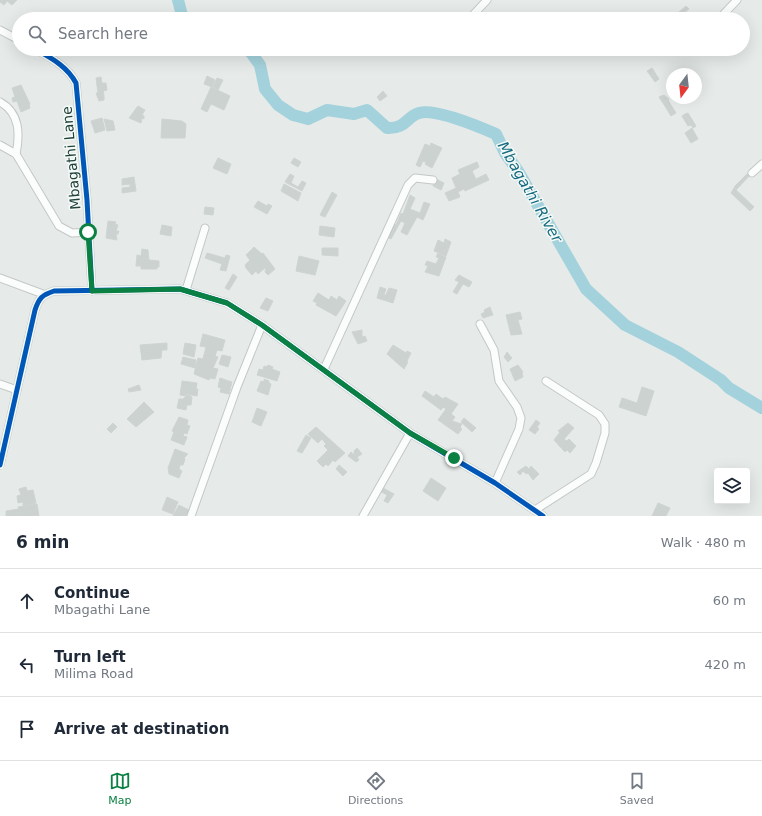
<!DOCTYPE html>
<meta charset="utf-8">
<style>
:root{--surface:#fff;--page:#f2f2f3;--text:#1f2937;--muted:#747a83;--line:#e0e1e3;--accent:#0b8043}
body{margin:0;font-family:"DejaVu Sans",sans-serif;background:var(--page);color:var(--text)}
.controls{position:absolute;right:12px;bottom:12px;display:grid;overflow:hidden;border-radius:4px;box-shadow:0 4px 16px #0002}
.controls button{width:36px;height:36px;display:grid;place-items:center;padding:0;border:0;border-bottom:1px solid var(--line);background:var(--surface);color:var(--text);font:20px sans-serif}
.compass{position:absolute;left:666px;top:68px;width:36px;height:36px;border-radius:50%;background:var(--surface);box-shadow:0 4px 16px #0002;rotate:195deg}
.stop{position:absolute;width:12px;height:12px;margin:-9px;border:3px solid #0b8043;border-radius:50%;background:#fff}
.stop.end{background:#0b8043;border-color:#fff;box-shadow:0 1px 4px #0008}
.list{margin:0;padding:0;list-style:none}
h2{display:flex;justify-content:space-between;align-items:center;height:52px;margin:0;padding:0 16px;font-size:17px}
h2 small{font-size:13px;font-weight:400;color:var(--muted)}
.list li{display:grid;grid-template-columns:26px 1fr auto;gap:12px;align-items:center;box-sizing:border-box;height:64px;padding:0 16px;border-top:1px solid var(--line)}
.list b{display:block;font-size:15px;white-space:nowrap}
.list p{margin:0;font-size:13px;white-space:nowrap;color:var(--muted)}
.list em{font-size:13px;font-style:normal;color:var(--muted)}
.icon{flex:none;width:22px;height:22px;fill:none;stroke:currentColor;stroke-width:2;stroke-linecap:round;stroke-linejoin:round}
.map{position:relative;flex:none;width:762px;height:516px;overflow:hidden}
.search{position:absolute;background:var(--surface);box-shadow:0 4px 16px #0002;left:12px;right:12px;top:12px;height:44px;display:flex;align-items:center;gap:10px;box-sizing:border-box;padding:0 14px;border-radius:22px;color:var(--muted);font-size:15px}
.sheet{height:244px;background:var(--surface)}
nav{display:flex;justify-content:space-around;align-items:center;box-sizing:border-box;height:56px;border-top:1px solid var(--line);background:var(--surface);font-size:11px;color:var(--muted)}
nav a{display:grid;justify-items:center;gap:2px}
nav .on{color:var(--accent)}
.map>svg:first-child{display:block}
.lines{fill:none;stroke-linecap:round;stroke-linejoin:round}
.river{stroke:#a4d2dc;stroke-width:12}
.building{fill:#ccd2d0;stroke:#ced4d2}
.minor-casing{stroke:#c3c8c6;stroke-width:9}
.minor{stroke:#fbfcfc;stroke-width:7}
.cycleway-casing{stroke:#f4faf7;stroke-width:8}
.cycleway{stroke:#0057b8;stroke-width:5}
.route{stroke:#0b8043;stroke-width:5}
.labels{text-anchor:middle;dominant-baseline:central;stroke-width:3;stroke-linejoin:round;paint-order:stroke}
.street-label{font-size:14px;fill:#214039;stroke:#f4faf7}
.water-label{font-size:15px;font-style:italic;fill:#176b80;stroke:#f4faf7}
</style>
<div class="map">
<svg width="762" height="516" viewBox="0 0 762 516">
<rect width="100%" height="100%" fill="#e6ebe9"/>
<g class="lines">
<g class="river">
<polyline points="178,0 183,19"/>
<path d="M245,49L249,50L260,65L265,89L278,105L293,115L308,119L327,110L354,114L367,110L387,128C406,129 406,117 419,113C435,108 480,127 496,134L505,153L518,171L586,289L625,325L678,352L721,380L729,388L762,408"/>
</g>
</g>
<g class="building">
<polygon points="0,0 17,0 12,5 7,1 4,5 0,2"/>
<polygon points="686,6 689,9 681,15 679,12"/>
<polygon points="652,68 659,79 655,82 647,71"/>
<polygon points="207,76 215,80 212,87 204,84"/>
<polygon points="101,77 102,83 106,83 107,90 103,91 104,94 101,94 104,95 104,100 99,101 96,93 98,93 96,78"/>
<polygon points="217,78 223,80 218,90 213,87"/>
<polygon points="21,85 30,104 29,105 30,108 21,112 17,101 13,102 12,98 15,97 12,88"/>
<polygon points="211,87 230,96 224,110 211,104 207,112 201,109"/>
<polygon points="383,91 387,96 380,101 377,97"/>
<polygon points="664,95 669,99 663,103 659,97"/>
<polygon points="668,100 676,113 671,116 663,103"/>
<polygon points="138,106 145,110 142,115 144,116 144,119 142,118 141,123 129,118"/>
<polygon points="688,113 696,126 693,128 685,114"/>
<polygon points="685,114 691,125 688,126 682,116"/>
<polygon points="102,118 105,130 95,133 91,121"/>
<polygon points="104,119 113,121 115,130 107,131"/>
<polygon points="162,119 182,121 186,124 185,138 161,138"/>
<polygon points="692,128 698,139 691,143 685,133"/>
<polygon points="431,143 442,148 432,168 425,164 426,162 423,161 420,167 416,165 425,144 430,146"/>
<polygon points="218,158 231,164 227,174 213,168"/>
<polygon points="294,158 301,162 298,167 291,163"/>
<polygon points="477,162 479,167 472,171 476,179 486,174 489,180 465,191 464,189 458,192 460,197 449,201 445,193 456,188 452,178 460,174 458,170"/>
<polygon points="749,172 751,174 736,190 734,187"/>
<polygon points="290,174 294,176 291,183 298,187 302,181 306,183 302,191 285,182"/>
<polygon points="134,177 136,191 122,193 122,188 130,187 130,184 122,185 122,179"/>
<polygon points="436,179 444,183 441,190 433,186"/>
<polygon points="284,184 301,193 298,201 281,191"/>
<polygon points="734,188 754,207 750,211 731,193"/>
<polygon points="332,192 337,195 325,217 320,215"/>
<polygon points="410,195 415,198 410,209 420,213 424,202 430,204 423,220 417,217 407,235 401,232 405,223 401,221 391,239 387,237 392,224 396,225 401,213 403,214"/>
<polygon points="258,201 267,206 268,204 272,206 267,214 254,207"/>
<polygon points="205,207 214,208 213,215 204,214"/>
<polygon points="108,221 116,222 115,224 118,225 116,231 119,231 118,234 116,234 117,240 106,238"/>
<polygon points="162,225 172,227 171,236 160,234"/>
<polygon points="320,226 335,228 334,237 319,235"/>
<polygon points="445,239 451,242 446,256 434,251 438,240 444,243"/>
<polygon points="254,247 262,254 263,253 275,269 268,275 265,272 266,267 258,274 256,271 252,275 246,268 245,265 250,260 246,255"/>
<polygon points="322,248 338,248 338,256 322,255"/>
<polygon points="142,249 148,250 149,260 159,261 159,267 157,267 157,269 141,269 141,266 136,266 137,255 141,256"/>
<polygon points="207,253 225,258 226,255 230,256 226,271 220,270 222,264 205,258"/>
<polygon points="438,253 446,257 439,276 425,272 428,266 425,265 427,261 436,264 439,258 436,257"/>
<polygon points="299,256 319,261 315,275 296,271"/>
<polygon points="233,274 237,277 229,290 225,288"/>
<polygon points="459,275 472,282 469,287 463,284 457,294 453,292 459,282 455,280"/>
<polygon points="380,287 386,289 384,295 386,295 389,288 397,290 393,303 377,298"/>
<polygon points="318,293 329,300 331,296 337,300 339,296 346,301 336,316 316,305 317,303 313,301"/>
<polygon points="266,298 273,301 268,311 260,308"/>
<polygon points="490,307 493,315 483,318 481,314 485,312 484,310"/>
<polygon points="520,312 522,319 518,320 522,334 511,335 506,315"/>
<polygon points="362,330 362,337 365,336 367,341 358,344 352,332"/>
<polygon points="203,334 225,340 222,351 217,350 215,356 218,357 213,368 218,369 215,379 210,378 209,380 194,374 198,358 203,359 206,347 200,346"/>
<polygon points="167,343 167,350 162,350 161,358 142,360 140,345"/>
<polygon points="185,343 196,345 194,357 183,354"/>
<polygon points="393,345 406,353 407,351 411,353 407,361 408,362 404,369 387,354"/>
<polygon points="507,352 512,358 508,362 504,357"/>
<polygon points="222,355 231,357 228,367 219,364"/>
<polygon points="183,357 196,360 195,368 181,364"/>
<polygon points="268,365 273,367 272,369 280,372 277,381 257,375 259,369 263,370 264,366 267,367"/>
<polygon points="518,365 523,372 522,373 523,377 515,381 510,369"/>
<polygon points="220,378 232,382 229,394 220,392 221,388 218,387"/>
<polygon points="264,379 269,381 269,383 271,384 268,395 257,391 261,381 264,382"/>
<polygon points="182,381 197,383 196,389 198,389 197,396 186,394 186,396 180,395"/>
<polygon points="139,385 141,390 129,392 128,389"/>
<polygon points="642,387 654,391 646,416 619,407 622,398 637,403"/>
<polygon points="425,391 434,397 436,394 443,399 445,397 458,404 451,414 455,417 452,421 462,424 460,427 462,429 458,434 438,420 446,409 443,407 441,410 422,396"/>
<polygon points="187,395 191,396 192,398 191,405 187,405 186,410 177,408 179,399 183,399"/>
<polygon points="144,402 154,412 136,427 127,419"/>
<polygon points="257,408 267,412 261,426 252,422"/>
<polygon points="179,417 188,420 187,425 190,426 187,434 184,433 183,436 187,437 184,445 171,440 174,432 172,431"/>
<polygon points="464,418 476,428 472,432 461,422"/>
<polygon points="536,420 540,423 537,427 539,429 535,434 529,430"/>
<polygon points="113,423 117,427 111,433 107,429"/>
<polygon points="568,423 574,428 564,439 567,441 569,439 576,446 570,453 567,450 565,452 554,440 560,432 558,431"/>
<polygon points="316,427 345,453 335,462 333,460 328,466 326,464 323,467 317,461 328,450 324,446 326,444 322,439 318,443 308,434"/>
<polygon points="306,435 311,438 302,453 297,451"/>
<polygon points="357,448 362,454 357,457 359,460 356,462 348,456 351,452 354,455 354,451"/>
<polygon points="175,449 188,454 184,458 185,459 183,465 180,465 179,469 182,471 179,478 169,474 168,468"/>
<polygon points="339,465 347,472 343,476 336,469"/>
<polygon points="526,466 529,469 531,466 539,474 533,480 528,473 526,474 523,471 520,475 517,472"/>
<polygon points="431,478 446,488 438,501 423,491"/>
<polygon points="26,487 27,491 33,490 36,503 23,506 23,502 18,503 17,496 21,495 19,489"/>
<polygon points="383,488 394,494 388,503 384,501 387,495 380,491"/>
<polygon points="167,497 178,502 173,514 162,510"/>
<polygon points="658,503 670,508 666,516 652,516"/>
<polygon points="37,504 39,516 22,516 21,513 19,513 18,507"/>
<polygon points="179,505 189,510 186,516 173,516"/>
<polygon points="19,509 22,516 6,516 6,511"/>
</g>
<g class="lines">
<g class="minor-casing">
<g id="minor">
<polyline points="473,15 487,0"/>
<polyline points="719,19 737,0"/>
<polyline points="0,30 19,40"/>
<path d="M35,49C51,58 67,66 76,83L87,200L92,291"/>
<polyline points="690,50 691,49"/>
<path d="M0,102C20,113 20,134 16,154"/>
<polyline points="0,145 16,154 59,226 72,233 89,232"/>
<polyline points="752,173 762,164"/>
<polyline points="0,278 43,294"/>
<polyline points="186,290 205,228"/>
<polyline points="480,324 494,350 499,381 517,407 521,418 519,429 495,483"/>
<polyline points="324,369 408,185 415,178 433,180"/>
<polyline points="0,384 17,390"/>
<path d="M0,465L35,310C39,298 42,295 54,291L180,289L227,303L262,325L410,433L495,483L543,516"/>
<polyline points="535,510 591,474 596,463 605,433 605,424 599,415 546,381"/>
<polyline points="191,516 237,387 262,325"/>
<polyline points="363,516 410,433"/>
</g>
</g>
<use href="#minor" class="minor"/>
<g class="cycleway-casing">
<g id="cycleway">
<path d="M35,49C51,58 67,66 76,83L87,200L92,291"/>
<path d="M0,465L35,310C39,298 42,295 54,291L180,289L227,303L262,325L410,433L495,483L543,516"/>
</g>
</g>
<use href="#cycleway" class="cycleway"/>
</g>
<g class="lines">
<polyline class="route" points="88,232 92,291 180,289 227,303 262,325 410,433 454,458"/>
</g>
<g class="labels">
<g class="street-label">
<text transform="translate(71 158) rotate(-95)">Mbagathi Lane</text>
</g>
<g class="water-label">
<text transform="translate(530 192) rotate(60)">Mbagathi River</text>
</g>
</g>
</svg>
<div class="controls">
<button><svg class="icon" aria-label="layers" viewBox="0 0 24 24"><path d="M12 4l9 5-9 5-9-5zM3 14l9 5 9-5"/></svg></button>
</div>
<svg class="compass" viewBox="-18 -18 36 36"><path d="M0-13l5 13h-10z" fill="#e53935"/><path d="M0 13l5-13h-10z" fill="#747a83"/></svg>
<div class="stop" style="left:88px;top:232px"></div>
<div class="stop end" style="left:454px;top:458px"></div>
<div class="search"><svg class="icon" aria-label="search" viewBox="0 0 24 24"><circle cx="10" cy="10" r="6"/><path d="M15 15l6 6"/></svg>Search here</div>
</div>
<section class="sheet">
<h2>6 min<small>Walk · 480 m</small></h2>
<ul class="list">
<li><svg class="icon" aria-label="ahead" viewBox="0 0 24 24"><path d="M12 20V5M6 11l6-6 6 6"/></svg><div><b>Continue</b><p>Mbagathi Lane</p></div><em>60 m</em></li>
<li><svg class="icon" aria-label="left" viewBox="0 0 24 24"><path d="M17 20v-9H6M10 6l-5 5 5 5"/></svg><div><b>Turn left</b><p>Milima Road</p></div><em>420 m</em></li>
<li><svg class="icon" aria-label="arrive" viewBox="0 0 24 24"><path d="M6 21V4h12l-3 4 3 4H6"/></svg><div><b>Arrive at destination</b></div></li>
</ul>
</section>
<nav>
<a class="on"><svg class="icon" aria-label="map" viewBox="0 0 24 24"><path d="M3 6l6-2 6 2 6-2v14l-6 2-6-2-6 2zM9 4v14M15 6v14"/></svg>Map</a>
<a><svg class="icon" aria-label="directions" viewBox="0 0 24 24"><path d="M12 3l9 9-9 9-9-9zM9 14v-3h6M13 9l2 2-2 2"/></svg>Directions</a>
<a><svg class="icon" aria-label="saved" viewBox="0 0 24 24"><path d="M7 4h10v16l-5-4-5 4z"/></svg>Saved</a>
</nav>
